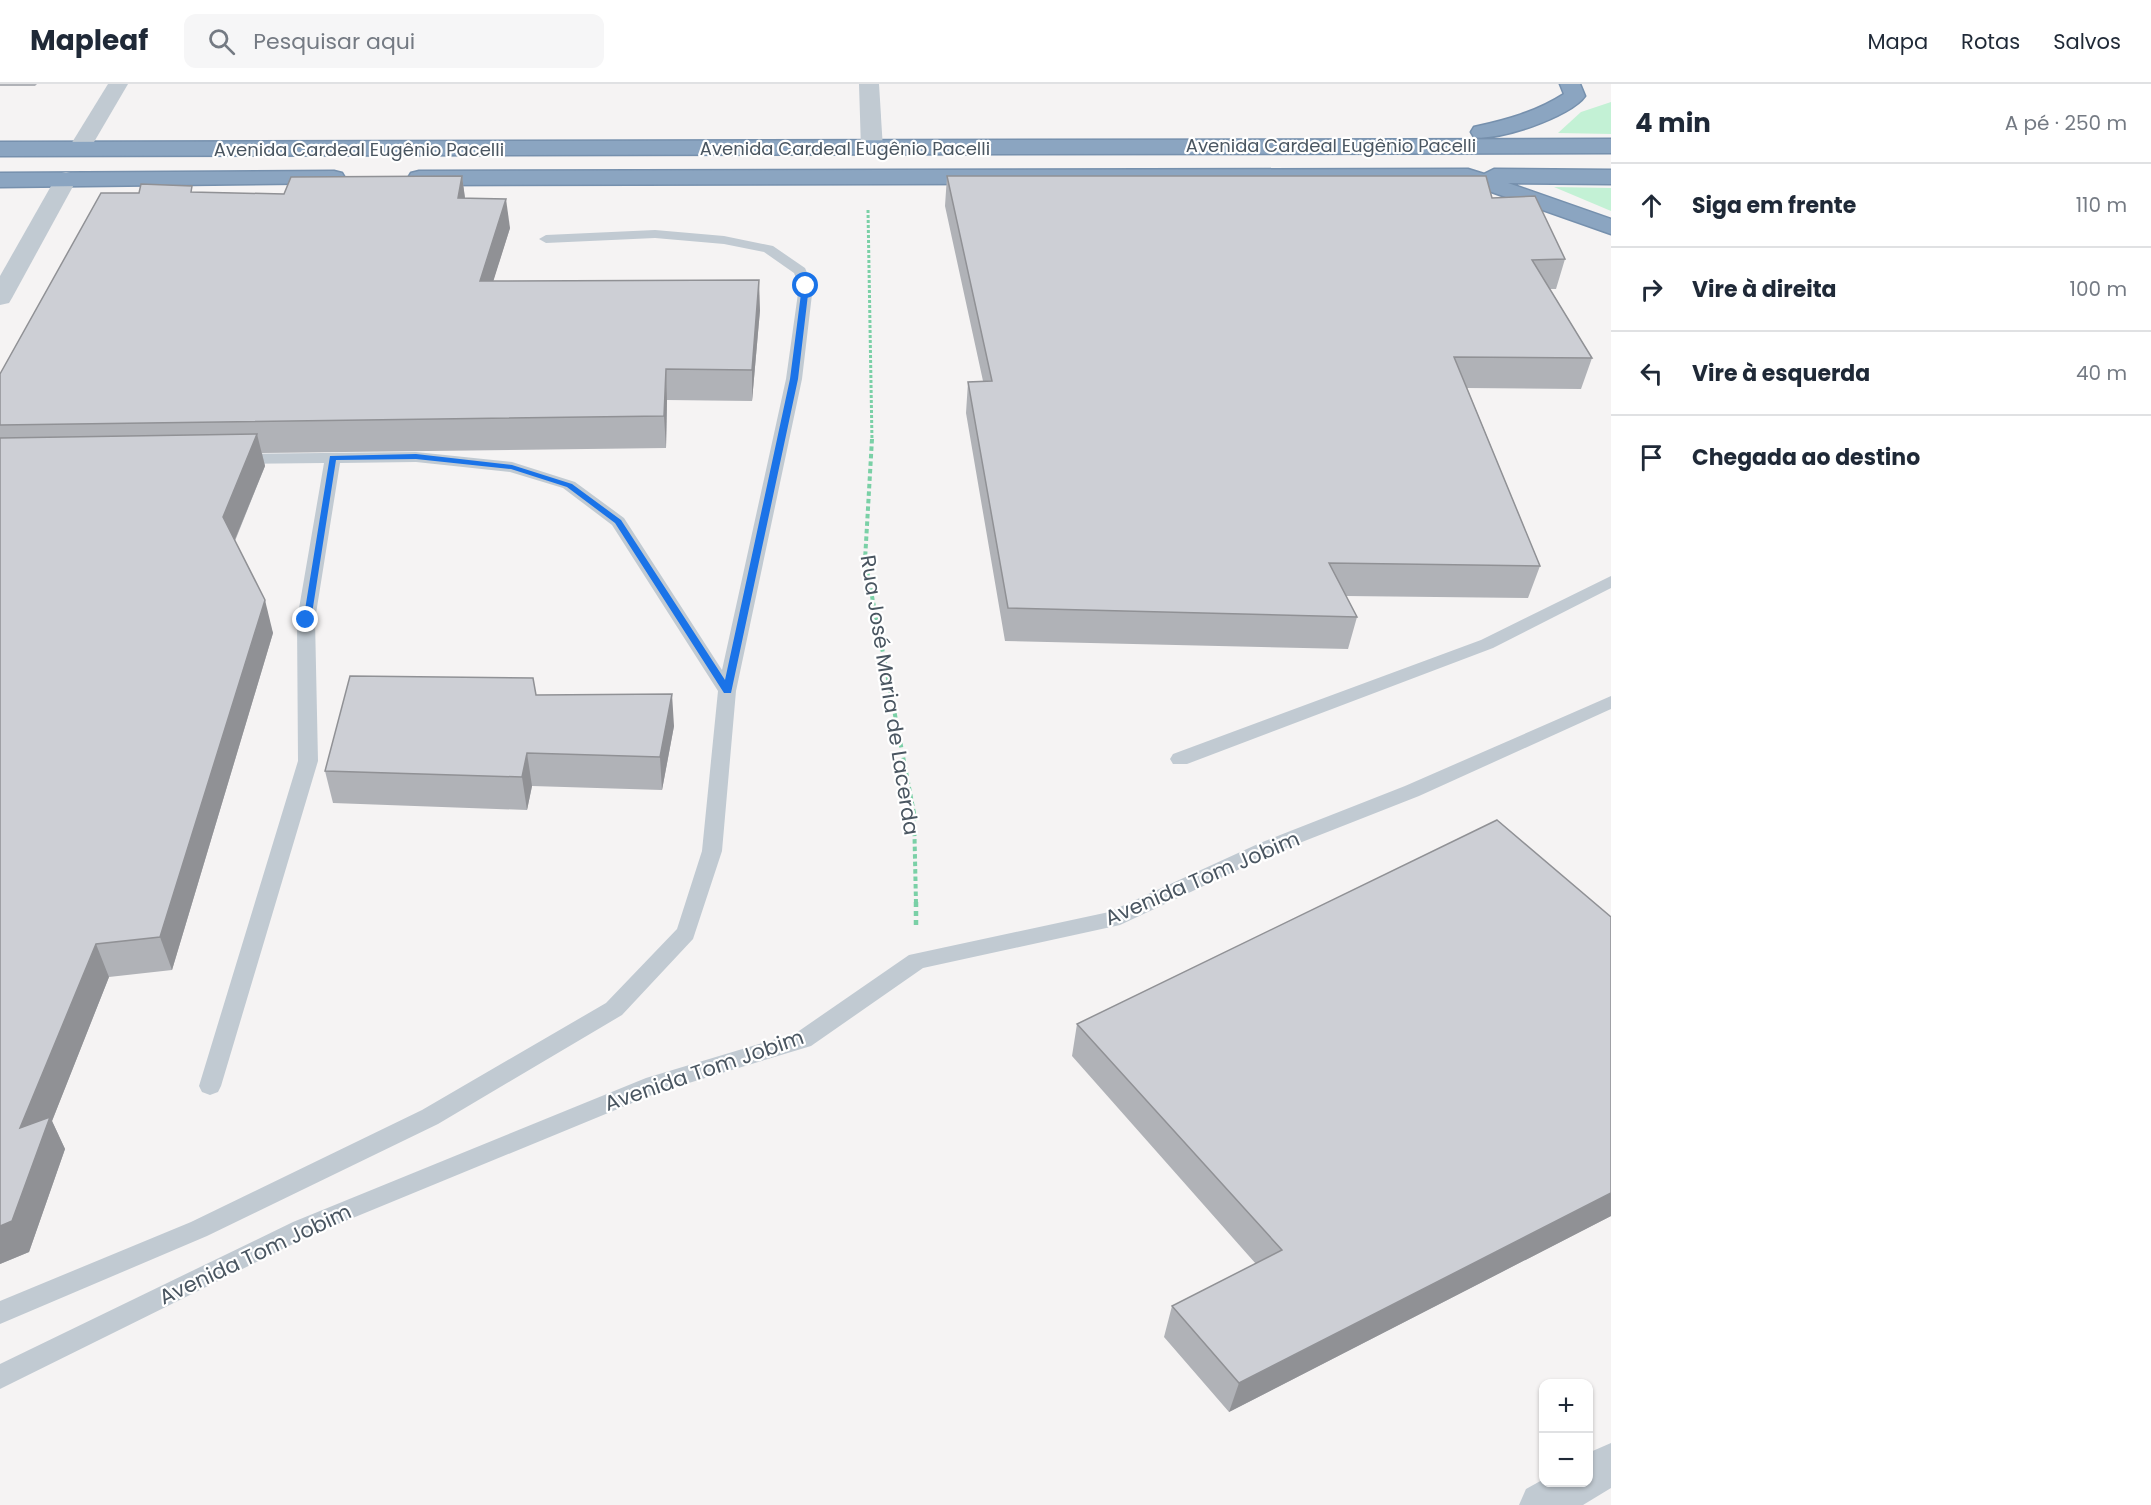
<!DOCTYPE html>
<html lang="pt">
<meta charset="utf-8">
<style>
:root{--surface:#fff;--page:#f6f6f7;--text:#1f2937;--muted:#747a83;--line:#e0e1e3}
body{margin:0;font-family:Poppins,sans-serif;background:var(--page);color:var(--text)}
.controls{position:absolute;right:18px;bottom:18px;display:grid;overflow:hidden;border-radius:12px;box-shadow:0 2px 4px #0004}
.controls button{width:54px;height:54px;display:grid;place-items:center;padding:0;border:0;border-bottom:2px solid var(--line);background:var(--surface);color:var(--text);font:30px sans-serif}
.stop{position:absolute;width:18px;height:18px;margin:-14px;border:4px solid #1a73e8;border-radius:50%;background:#fff}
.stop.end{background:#1a73e8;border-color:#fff;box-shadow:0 2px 6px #0008}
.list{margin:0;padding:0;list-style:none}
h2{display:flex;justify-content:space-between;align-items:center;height:78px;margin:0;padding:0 24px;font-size:26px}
h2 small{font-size:20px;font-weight:400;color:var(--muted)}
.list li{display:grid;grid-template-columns:39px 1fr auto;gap:18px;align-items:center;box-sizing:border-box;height:84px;padding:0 24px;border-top:2px solid var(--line)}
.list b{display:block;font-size:22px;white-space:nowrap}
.list em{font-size:20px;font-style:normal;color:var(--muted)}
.icon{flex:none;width:33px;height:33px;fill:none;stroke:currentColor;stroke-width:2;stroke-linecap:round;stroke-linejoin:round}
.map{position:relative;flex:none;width:1611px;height:1421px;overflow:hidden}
header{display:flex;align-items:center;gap:36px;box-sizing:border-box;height:84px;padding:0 30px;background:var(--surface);border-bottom:2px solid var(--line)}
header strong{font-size:28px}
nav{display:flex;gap:33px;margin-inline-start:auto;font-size:21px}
.search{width:420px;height:54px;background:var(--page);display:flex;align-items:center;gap:15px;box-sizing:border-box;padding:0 21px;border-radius:12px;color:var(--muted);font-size:22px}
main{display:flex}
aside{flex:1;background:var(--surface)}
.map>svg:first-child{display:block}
.green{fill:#c3f1d5}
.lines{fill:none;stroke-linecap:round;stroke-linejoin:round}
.motorway-casing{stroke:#7690ad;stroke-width:3}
.path-far2{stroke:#7ad0a6;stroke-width:3;stroke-dasharray:3 2;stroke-linecap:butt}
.path-far1{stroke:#7ad0a6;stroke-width:4;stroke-dasharray:4.5 3;stroke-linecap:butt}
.path{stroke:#7ad0a6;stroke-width:4.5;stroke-dasharray:5 4;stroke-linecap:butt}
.service{fill:#c1cad2;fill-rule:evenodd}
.minor{fill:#c1cad2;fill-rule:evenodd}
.motorway{fill:#8ba5c1;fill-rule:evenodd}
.wall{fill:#b0b2b7}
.shaded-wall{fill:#909195}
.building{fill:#cdcfd5;stroke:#909195;stroke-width:1.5}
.route{fill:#1a73e8}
.labels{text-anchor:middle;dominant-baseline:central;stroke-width:4.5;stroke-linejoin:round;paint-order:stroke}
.far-street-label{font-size:18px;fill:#4a5661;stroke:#fff}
.street-label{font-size:21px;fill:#4a5661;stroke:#fff}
</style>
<header>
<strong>Mapleaf</strong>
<div class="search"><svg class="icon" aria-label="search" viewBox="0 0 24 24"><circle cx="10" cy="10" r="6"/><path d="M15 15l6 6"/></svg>Pesquisar aqui</div>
<nav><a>Mapa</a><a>Rotas</a><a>Salvos</a></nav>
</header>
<main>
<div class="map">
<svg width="1611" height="1421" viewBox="0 0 1611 1421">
<rect width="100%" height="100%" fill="#f5f3f3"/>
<g class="green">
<polygon points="1611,18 1611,50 1558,49 1581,28"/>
<polygon points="1554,103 1611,104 1611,127"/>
</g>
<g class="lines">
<g class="motorway-casing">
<g id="motorway">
<path d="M1560,0H1580L1585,12C1572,32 1497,58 1474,53L1471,48L1474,43C1506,36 1536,28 1564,10Z"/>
<polygon points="1611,55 1611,69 0,72 0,58"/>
<polygon points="1468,85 1484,90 1494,85 1611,86 1611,100 1508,99 1611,135 1611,150 1466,99 419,101 411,99 408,94 411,89 419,87"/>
<polygon points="334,87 342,89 345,94 342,99 0,103 0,89"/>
</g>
</g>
<polyline class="path-far2" points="868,126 872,357"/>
<polyline class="path-far1" points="872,355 865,476 914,729 916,820"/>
<polyline class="path" points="916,818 916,842"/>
<g class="service">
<polygon points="655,146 724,152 773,162 805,184 813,202 802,295 736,607 722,767 693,855 622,931 438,1040 207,1152 0,1240 0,1217 191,1138 422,1026 606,919 677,845 702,767 718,607 612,441 563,404 510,388 416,378 340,379 315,536 318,677 221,1002 218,1008 210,1011 202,1008 199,1002 298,677 297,536 324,379 237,380 229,375 237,370 416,368 512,378 575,398 624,434 722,586 786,295 799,202 794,189 764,168 724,160 655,154 546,159 539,155 546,151"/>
<polygon points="1611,492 1611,504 1493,564 1187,680 1173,680 1170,675 1173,670 1481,556"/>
<polygon points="1611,612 1611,625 1419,712 1274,769 1120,841 923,884 811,962 659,1008 309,1152 0,1305 0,1280 293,1138 646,994 796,949 909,871 1109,828 1260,759 1405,702"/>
</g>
<g class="minor">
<polygon points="108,0 128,0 87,70 71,70 68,65"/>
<polygon points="859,0 879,0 883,65 880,70 864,70 861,65"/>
<polygon points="66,88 74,90 77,95 12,214 9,219 0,221 0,192 55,95 58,90"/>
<polygon points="1611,1359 1611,1404 1583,1421 1519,1421 1526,1405 1544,1395 1544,1398 1588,1398 1588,1369"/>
</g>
<use href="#motorway" class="motorway"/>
</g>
<g class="wall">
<polygon points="0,0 37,0 35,2 0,2"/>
<polygon points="462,92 465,114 510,144 493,197 760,226 752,317 667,316 666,364 262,369 265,382 235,457 273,549 172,886 109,893 52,1037 65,1065 29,1168 0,1180 0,290 139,109 193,108 284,110"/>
<polygon points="947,92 1492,114 1565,175 1556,205 1550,205 1592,274 1581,305 1467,304 1540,482 1528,514 1346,512 1357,533 1348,565 1005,557 966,329 968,298 983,297 945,122"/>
<polygon points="536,611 674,642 662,706 532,702 527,726 333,719 325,687"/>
<polygon points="1611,833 1611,1132 1229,1328 1164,1253 1172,1222 1256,1180 1072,972 1077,940"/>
</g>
<g class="shaded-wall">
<polygon points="462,92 466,122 458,114"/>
<polygon points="506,115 510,144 484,227 480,197"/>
<polygon points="759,196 760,226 752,317 752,286"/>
<polygon points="666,285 667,316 666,364 664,332"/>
<polygon points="257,350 265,382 231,465 223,433"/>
<polygon points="265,516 273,549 172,886 160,853"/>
<polygon points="672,610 674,642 662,706 660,673"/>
<polygon points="527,669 532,702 527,726 522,693"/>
<polygon points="96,860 109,893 52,1037 65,1065 29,1168 0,1180 0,1142 20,1044"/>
<polygon points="1611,1109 1611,1132 1229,1328 1239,1299"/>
</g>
<g class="building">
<polygon points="462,92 458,114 506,115 480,197 759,196 752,286 666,285 664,332 0,341 0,290 101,109 139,109 141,100 192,102 191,108 284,110 291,93"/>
<polygon points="947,92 1486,92 1492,114 1535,112 1565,175 1532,176 1592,274 1454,273 1540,482 1329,479 1357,533 1008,524 968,298 992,297"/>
<polygon points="257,350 223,433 265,516 160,853 96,860 20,1044 50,1033 12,1137 0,1142 0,354"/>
<polygon points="350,592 533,594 536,611 672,610 660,673 527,669 522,693 325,687"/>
<polygon points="1497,736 1611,833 1611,1109 1239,1299 1172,1222 1282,1166 1077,940"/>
</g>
<polygon class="route" points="806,200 809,202 798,295 731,609 724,609 615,439 567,403 511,385 416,375 336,376 311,536 303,538 330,372 416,370 512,381 572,400 621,436 725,596 790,295 802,202"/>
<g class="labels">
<g class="far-street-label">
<text x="1331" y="61">Avenida Cardeal Eugênio Pacelli</text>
<text x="845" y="64">Avenida Cardeal Eugênio Pacelli</text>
<text x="359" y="65">Avenida Cardeal Eugênio Pacelli</text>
</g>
<g class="street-label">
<text transform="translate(890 611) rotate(81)">Rua José Maria de Lacerda</text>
<text transform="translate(1202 794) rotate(-23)">Avenida Tom Jobim</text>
<text transform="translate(704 986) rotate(-19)">Avenida Tom Jobim</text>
<text transform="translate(255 1170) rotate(-25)">Avenida Tom Jobim</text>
</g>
</g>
</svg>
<div class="controls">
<button>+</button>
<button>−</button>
</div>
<div class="stop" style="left:806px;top:202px"></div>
<div class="stop end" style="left:306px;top:536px"></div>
</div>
<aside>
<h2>4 min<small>A pé · 250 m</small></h2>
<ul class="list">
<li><svg class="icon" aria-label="ahead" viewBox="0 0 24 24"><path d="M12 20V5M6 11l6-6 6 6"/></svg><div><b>Siga em frente</b></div><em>110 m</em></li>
<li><svg class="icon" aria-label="right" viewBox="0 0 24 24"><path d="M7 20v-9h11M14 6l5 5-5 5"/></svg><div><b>Vire à direita</b></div><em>100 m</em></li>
<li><svg class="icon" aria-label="left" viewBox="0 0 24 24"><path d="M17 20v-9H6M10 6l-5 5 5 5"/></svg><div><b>Vire à esquerda</b></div><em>40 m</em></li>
<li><svg class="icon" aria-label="arrive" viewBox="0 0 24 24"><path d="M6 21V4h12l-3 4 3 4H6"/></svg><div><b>Chegada ao destino</b></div></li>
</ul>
</aside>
</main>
